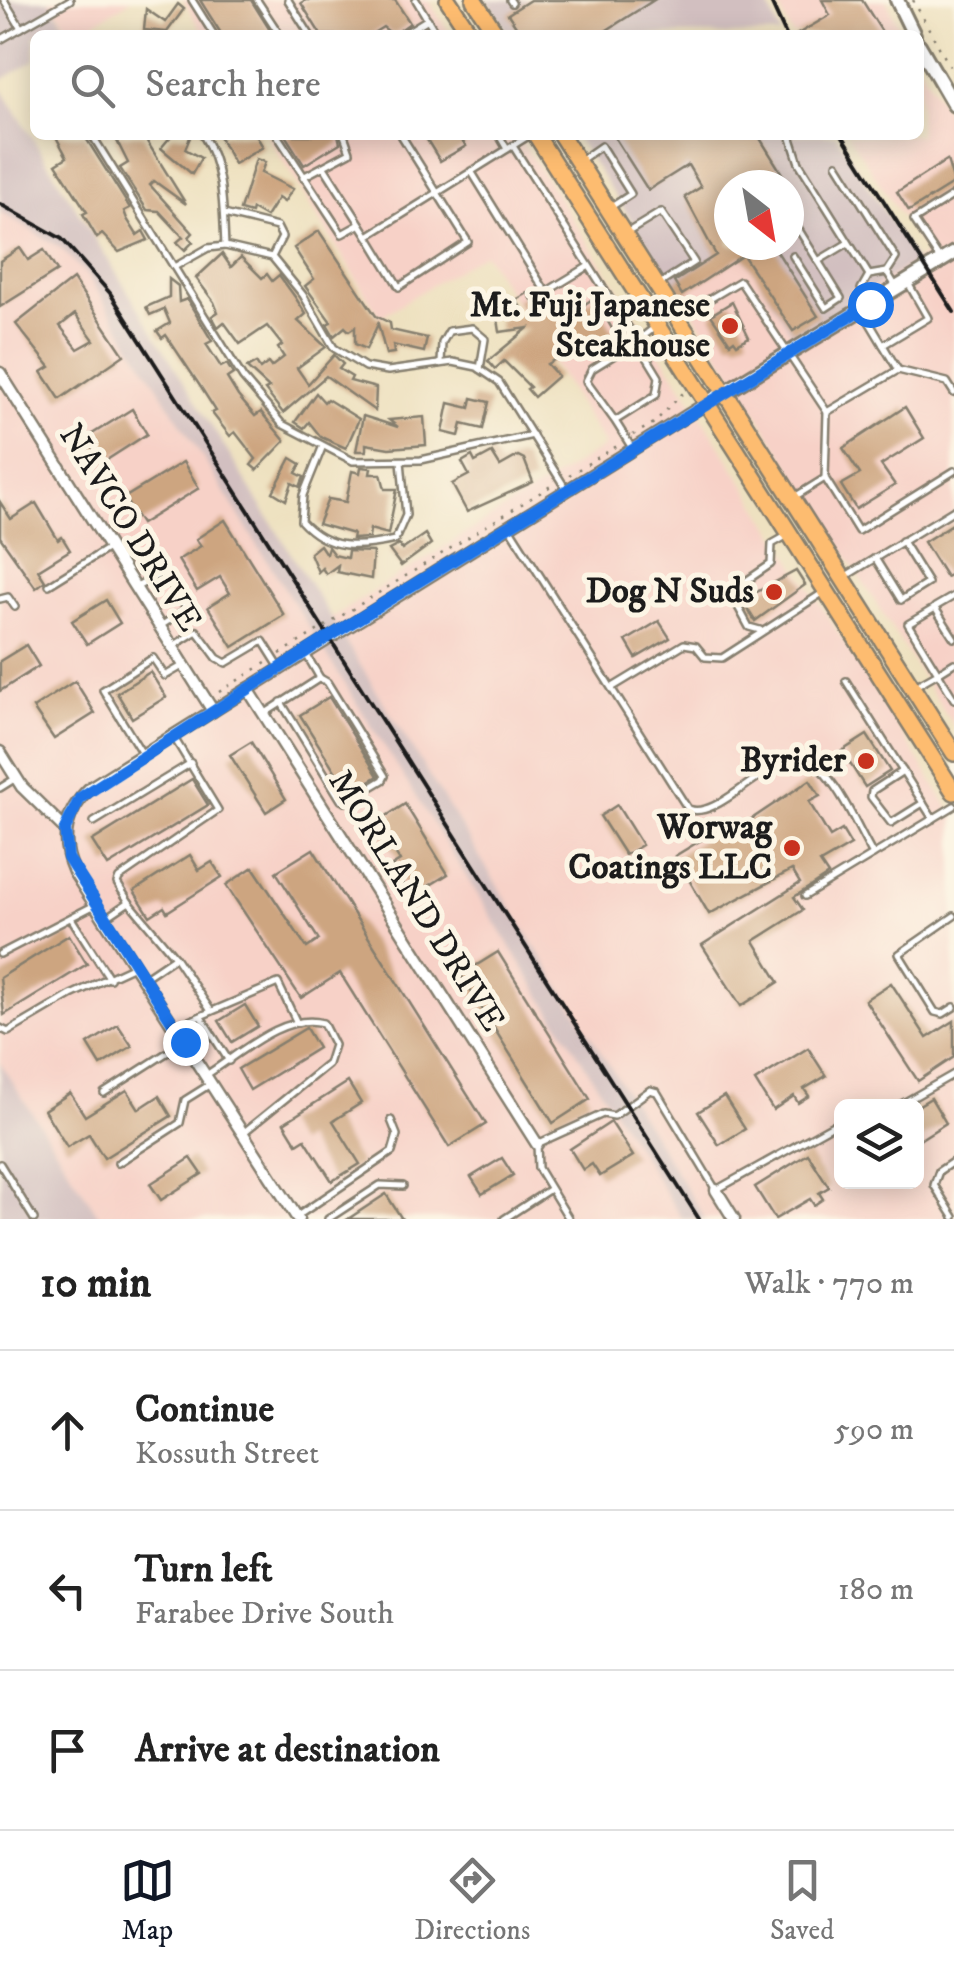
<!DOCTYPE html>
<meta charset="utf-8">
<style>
:root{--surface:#fff;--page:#f6f6f6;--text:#222;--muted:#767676;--line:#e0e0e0;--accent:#111827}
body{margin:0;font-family:"IM FELL DW Pica",serif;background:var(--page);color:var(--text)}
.controls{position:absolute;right:30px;bottom:30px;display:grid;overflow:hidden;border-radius:15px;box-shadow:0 5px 25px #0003}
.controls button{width:90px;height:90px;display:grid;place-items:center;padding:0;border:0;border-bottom:2px solid var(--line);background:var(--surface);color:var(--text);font:50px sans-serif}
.compass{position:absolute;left:714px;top:170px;width:90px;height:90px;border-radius:50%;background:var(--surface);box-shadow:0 5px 25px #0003;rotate:149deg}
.stop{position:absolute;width:30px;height:30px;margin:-22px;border:8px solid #1a73e8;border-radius:50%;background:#fff}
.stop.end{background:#1a73e8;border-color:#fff;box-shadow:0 2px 10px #0008}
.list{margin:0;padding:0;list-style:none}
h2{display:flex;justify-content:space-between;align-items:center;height:130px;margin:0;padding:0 40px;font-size:42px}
h2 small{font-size:32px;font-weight:400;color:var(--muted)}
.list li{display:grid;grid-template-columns:65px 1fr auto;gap:30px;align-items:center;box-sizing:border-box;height:160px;padding:0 40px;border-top:2px solid var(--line)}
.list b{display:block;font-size:38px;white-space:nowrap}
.list p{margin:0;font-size:32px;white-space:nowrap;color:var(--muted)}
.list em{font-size:32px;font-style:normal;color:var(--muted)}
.icon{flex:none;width:55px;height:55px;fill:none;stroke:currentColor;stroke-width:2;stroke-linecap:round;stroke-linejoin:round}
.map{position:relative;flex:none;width:954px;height:1219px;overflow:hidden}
.search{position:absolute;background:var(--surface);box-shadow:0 5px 25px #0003;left:30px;right:30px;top:30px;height:110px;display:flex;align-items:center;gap:25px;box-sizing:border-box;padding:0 35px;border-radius:15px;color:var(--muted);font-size:38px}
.sheet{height:610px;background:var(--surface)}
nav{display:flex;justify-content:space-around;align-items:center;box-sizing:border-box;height:140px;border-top:2px solid var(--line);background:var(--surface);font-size:28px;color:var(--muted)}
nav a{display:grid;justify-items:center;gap:5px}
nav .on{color:var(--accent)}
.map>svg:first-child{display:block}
.built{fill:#f7d1c7;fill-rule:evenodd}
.industrial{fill:#d2bfc0;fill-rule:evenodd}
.building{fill:#cda580;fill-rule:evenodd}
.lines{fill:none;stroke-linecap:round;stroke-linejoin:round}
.service-casing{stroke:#857e6e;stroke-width:10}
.minor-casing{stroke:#857e6e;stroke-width:15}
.tertiary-casing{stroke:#857e6e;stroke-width:18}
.primary-casing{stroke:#857e6e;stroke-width:20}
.path{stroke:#857e6e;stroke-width:2.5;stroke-dasharray:2.5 8;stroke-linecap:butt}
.service{stroke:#fff;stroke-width:5}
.minor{stroke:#fff;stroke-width:10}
.tertiary{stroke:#fff;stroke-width:12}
.primary{stroke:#fdbc70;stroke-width:15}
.rail{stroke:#1c1c1c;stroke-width:4}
.route{stroke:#1a73e8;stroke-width:12}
.poi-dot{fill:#c8321e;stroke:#fcf5e5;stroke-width:4}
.labels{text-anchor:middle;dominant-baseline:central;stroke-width:10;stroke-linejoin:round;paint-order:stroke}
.poi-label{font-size:35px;font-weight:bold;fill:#1c1c1c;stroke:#fcf5e5;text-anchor:end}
.street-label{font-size:35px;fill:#1c1c1c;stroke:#fcf5e5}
</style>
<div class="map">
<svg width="954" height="1219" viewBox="0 0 954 1219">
<rect width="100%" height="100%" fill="#fcf5e5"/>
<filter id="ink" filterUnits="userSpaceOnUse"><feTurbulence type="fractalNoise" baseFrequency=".01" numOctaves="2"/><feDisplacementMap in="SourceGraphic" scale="20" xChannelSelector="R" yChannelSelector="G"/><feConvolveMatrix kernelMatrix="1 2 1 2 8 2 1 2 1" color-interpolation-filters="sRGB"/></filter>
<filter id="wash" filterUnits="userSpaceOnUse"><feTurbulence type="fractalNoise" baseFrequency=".0048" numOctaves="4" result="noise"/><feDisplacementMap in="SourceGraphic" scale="40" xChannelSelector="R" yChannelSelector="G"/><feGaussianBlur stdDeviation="2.25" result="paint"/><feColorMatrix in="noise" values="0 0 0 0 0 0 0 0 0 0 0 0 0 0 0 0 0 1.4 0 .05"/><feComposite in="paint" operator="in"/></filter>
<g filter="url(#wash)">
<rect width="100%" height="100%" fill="#eee1c0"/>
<g class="built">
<polygon points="49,0 131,0 75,35"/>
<polygon points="183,0 428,0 451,35 204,35"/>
<polygon points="776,0 886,0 903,35 792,35"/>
<polygon points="919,65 954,124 954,727 682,295 743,255 794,336 926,254 848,135 919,135"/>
<path d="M267,135H517L688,395L954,816V1219H705L331,618L605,446L484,253L380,317ZM842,1106H916V1182H842Z"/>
<polygon points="0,212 61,248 90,279 682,1219 101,1219 0,1063"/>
</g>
<g class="industrial">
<polygon points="0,0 49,0 72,35 35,35 35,60 0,81"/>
<polygon points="487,0 766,0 781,35 509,35"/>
<polygon points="0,86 705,1219 682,1219 90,279 61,248 0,212"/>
<path d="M574,135H836L916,261L794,337L743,255L682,295ZM729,185H789V245H729Z"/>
<polygon points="0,1063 101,1219 0,1219"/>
</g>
<g id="blocks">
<g class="building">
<polygon points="200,0 251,0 273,35 222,35"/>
<polygon points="306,0 395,0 410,23 393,35 383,27 370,35 321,35 301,3"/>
<polygon points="530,0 654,0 599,35 522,35 508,14"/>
<polygon points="822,0 862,0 884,35 796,35 830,15"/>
<polygon points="178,4 184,9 167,32 144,30 146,9 165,22"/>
<polygon points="55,135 84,135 130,208 124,211 127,219 137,235 143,231 148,240 119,252 102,234 97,238 83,214 87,212 56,164 67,157"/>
<polygon points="114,135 143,135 186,204 154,181 150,185 193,233 189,237 193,242 185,250 177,242 183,237 159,211 147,210 120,168 128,163"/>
<polygon points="172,135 191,135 185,149 201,158 192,174 161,148"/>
<polygon points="226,135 256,135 263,147 234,164 220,138"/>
<polygon points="285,135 338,135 340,143 304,165"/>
<polygon points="424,135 458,135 466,146 440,161"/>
<polygon points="613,135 758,135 789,185 729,185 729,245 773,245 818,316 793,331 743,255 682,295 674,282 716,255 685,197 701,187 688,165 648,190"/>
<polygon points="256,159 265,162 261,173 293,189 284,202 278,198 266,217 252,209 251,213 240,210"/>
<polygon points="947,160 954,183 909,211 897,192"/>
<polygon points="319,231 376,316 390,323 391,330 427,338 424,352 393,345 394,353 386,354 378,324 366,349 355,344 355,327 349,331 345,327 334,336 327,324 331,322 305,286 314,279 294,248"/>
<polygon points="20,248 28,260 44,250 57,271 0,307 0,261"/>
<polygon points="222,254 231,267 241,257 262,278 267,274 272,281 279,275 295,297 306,314 298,321 326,347 297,368 308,384 334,355 343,364 339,369 352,377 350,381 376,388 375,411 326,376 283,413 265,390 269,388 247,368 256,363 260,369 268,363 271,367 284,357 278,348 282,345 267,326 240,344 224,322 218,327 212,316 218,312 214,302 196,278"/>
<path d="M73,279L124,355L60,399L42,372L50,367L16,324ZM75,314L94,340L78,349L60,326Z"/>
<polygon points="169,279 178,286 179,302 187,299 212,341 206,344 221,367 227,364 233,374 227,378 238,396 255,416 261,412 265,417 285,441 257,470 251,465 256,459 235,432 230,436 212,413 216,411 200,386 166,335 162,338 157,331 170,323 164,309 150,315 146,307 169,297"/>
<polygon points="528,293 540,314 571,295 579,308 594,298 617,337 586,355 579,345 547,364 558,376 534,397 527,389 530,387 504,361 495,369 488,361 528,328 500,332 498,319 525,314 516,300"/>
<polygon points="732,302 749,337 737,344 734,340 730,343 711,315"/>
<polygon points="316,393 324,402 327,399 359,419 346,448 321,437 309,422 304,428 295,422"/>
<polygon points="472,398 489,402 483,429 462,424 459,436 443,432 449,403 470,408"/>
<polygon points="905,407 924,438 881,465 895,485 856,509 841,485 860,474 843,448"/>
<polygon points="132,409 147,434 102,463 86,438"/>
<polygon points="363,416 398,427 389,420 424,417 426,445 389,448 366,444 366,451 356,451"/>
<polygon points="492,453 500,466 518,456 524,459 533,482 467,512 452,484 469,475 462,462 472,456 475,462"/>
<polygon points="291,458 301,464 296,473 304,477 300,487 292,483 286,500 273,492"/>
<polygon points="183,462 199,488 141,524 124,498"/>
<polygon points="361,467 371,468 370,474 381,474 385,489 397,489 388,534 370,529 369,538 352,539 353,534 318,524 328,499 346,502 352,471 360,473"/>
<polygon points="0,502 11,519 36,503 58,540 62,537 70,550 38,570 45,581 36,588 0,537"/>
<polygon points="225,520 284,615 233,647 208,607 230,593 220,577 197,591 178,560 201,546 196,539"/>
<polygon points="954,523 954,573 946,577 924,542"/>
<polygon points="425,534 431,544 401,566 389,550 399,545 402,550"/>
<polygon points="320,545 326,554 328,547 334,555 347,558 348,551 373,552 371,579 337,572 338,565 326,574 322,568 318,572 310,553"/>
<polygon points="796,571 805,585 755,621 742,600"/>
<polygon points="106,600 120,623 87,644 72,621"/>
<polygon points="659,621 670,638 636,658 626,641"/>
<polygon points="26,645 39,666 0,691 0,661"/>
<polygon points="150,672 166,697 132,718 117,693"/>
<polygon points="75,681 95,713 54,739 33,708"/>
<polygon points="329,697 378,776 349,793 300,715"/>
<polygon points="867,735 890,771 865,787 842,751"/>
<polygon points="251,742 286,799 266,812 230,755"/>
<polygon points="192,779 208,805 108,866 92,841"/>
<polygon points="810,780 820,796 809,802 830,837 842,830 851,845 820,863 828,875 794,897 803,910 754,941 779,982 741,1006 702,945 800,883 792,870 709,914 675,856 721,828 726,836"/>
<polygon points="405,804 448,874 411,897 392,866 400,861 381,832 373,837 368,828"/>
<polygon points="617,805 642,845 625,855 600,816"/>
<polygon points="313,849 486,1124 449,1147 340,973 301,998 226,885 253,867 307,948 319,940 276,872"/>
<polygon points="190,855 199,870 212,862 222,877 167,912 164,907 150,916 134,891"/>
<polygon points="69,935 87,964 4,1015 0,978"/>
<polygon points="498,952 590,1099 553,1123 461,975"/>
<polygon points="891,983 927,1038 954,1021 954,1057 918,1081 865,1000"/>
<polygon points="245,1005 258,1026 232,1042 219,1021"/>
<polygon points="118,1025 132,1046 101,1065 88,1044"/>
<polygon points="306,1028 318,1048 250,1090 238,1069"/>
<polygon points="808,1048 826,1076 804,1089 809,1096 798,1103 794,1096 773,1110 755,1081"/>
<polygon points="348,1082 361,1103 333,1121 360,1164 332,1181 305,1139 297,1144 284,1123"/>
<polygon points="127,1090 139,1109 159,1096 171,1116 104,1158 89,1134 67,1147 44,1110 70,1093 85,1116"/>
<polygon points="724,1096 745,1129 719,1145 698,1112"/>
<polygon points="931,1098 946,1123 916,1142 916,1107"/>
<polygon points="611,1122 633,1156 600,1176 592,1164 583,1170 570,1149"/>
<polygon points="808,1154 829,1187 819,1193 823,1199 814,1205 810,1199 775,1219 755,1187"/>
<polygon points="191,1158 202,1174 161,1200 150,1184"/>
<polygon points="502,1158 513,1175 482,1194 471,1177"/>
<polygon points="386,1194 402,1219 348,1219"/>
</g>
</g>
</g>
<g filter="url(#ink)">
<use href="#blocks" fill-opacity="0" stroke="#857e6e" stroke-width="2.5"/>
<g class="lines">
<g class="service-casing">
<g id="service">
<polyline points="4,0 21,28"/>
<polyline points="192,0 214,35"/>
<polyline points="257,0 280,35"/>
<polyline points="288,0 310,35"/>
<polyline points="416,0 437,35"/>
<polyline points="510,0 512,3"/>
<polyline points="402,35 428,19"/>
<polyline points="0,40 70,0"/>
<polyline points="92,135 243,378 282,424 353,461 421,460 533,435"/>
<path d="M203,135C224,169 223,208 225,246L272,257L303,295L334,348L365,367L388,371L453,362L477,367L499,382L566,489"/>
<polyline points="277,135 342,234 360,224"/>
<path d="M401,135L468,242L399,287L368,236C422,202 476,169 530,135"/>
<polyline points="499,135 507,149"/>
<polyline points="790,135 799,163 869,275 887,272"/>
<polyline points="513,146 637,341 654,328"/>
<polyline points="581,160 601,146 631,194 611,207"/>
<polyline points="837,164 896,258 887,272 895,285"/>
<polyline points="324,167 368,236"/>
<polyline points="471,171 546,292 589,266"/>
<polyline points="303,177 350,152 344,135"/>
<polyline points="224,214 277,227 282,237 272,257"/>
<polyline points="789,214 841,298 826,308 793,256"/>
<polyline points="628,232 661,212 694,262 661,283"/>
<polyline points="818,261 848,243"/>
<polyline points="941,261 914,220 954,195"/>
<polyline points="176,266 208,248 225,246"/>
<polyline points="869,275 861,289 869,303"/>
<polyline points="681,316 740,281 827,412 825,478"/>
<polyline points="883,345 928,318 908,283"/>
<polyline points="441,363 442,343 449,331 472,328 485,339 480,369"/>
<polyline points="898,370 947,382 954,393"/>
<polyline points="827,412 898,370 862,310"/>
<polyline points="615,421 586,381 592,369 637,341 659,377 656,395 615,421 632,448"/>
<path d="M322,448L303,495L301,521C328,551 359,548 395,540L406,515L401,461"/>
<polyline points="796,496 825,478 858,531 954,471"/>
<path d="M509,527L688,809C725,824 785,725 826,775C845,797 858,829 873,855"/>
<polyline points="875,558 901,600 928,583 902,541"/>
<polyline points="846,576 954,510"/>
<polyline points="49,585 110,547"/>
<polyline points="137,587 163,572 187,609 162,625"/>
<polyline points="0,599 8,597 15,607"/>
<polyline points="935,607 954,596"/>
<polyline points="760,630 749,627 730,592 771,564 772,544 788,535"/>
<polyline points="173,646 197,631 217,658 226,663 263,641 280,668"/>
<polyline points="954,663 938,673 954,699"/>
<polyline points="846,681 933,819"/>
<polyline points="915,686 938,673 908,624 935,608 954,638"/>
<polyline points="613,687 684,644 696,646 705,657 722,658 824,592"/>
<polyline points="281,702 341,800 346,802 383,780 385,776 327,682 320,678"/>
<polyline points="264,714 320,678 306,654"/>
<polyline points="141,752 103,690 153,658 165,676 184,665"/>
<polyline points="903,771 872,791 871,797 891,823 923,803"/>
<polyline points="0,788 16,778"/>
<polyline points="94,822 191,763"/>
<polyline points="805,896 954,806"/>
<polyline points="129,902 117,883 119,878 218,810 173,736"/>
<polyline points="954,916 899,954 935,1012 943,1014 954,1007"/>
<polyline points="71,918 110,979"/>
<polyline points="104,919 129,902 175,957"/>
<polyline points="0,954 95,905"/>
<polyline points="144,978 175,957 211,1011"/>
<polyline points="201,1017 229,1061"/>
<polyline points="175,1027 278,983 297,1023"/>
<polyline points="0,1028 8,1032 71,995 134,966"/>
<path d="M206,1075C237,1056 284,1012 323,1023L334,1045L328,1064L243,1133"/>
<polyline points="104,1093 182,1043"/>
<polyline points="898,1106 954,1074"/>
<polyline points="954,1161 939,1171 934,1185 954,1217"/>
<polyline points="118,1163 180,1123 185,1100 209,1085"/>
<polyline points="0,1164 34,1219"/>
<polyline points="299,1215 392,1152 397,1135 391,1120"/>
<polyline points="328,1219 380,1185 403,1186"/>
<polyline points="504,1219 550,1189"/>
<polyline points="569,1219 538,1168 537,1144 603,1114 614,1116 650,1090 657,1092 716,1190 842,1120"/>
</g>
</g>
<g class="minor-casing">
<g id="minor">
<polyline points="0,373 213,711"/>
<polyline points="248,689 537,1144"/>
<polyline points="0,752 22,787 65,829"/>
<polyline points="716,1190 734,1219"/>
<path d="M298,1219L74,872C59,838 65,812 91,787L707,403"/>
</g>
</g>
<g class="tertiary-casing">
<g id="tertiary">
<polyline points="897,0 914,35"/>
<polyline points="919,45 954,105"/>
<polyline points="707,403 954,253"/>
</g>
</g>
<g class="primary-casing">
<g id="primary">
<polyline points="448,0 471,35"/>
<polyline points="474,0 497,35"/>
<polyline points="536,135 954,792"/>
<polyline points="561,135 954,753"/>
</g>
</g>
<g class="path">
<polyline points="913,0 954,74"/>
<polyline points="633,435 654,423 683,393"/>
<polyline points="569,475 622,443"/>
<polyline points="280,654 554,484"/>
<polyline points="219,692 269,661"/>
</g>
<use href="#service" class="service"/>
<use href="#minor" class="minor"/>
<use href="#tertiary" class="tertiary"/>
<use href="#primary" class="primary"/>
<g class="rail">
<polyline points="770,0 786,35"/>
<polyline points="842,135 954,312"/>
<polyline points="0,204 62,239 110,293 699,1219"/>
</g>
</g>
</g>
<g class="lines" filter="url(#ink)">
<polyline class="route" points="185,1042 68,858 65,829 80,798 327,638 870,304"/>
</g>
<g class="poi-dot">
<circle cx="730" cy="326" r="10"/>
<circle cx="774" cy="592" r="10"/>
<circle cx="866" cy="761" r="10"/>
<circle cx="792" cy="848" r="10"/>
</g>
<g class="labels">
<g class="poi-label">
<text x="710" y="306">Mt. Fuji Japanese<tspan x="710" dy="40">Steakhouse</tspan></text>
<text x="754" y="592">Dog N Suds</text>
<text x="846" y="761">Byrider</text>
<text x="772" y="828">Worwag<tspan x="772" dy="40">Coatings LLC</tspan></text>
</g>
<g class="street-label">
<text transform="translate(130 528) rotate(58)">NAVCO DRIVE</text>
<text transform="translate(416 901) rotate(58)">MORLAND DRIVE</text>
</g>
</g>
</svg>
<div class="controls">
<button><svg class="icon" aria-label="layers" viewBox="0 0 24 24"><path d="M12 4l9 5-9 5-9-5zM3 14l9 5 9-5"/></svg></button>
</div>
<svg class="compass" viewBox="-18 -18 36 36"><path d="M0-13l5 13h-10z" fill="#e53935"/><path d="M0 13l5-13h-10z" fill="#767676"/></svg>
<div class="stop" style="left:870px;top:304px"></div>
<div class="stop end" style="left:185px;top:1042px"></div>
<div class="search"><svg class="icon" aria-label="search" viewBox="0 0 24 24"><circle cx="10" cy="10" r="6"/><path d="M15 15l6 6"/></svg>Search here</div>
</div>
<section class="sheet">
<h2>10 min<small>Walk · 770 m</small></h2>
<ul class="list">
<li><svg class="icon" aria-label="ahead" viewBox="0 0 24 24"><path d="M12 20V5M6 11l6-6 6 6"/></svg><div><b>Continue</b><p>Kossuth Street</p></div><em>590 m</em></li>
<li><svg class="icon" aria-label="left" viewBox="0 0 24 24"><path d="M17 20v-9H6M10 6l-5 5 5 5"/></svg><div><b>Turn left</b><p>Farabee Drive South</p></div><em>180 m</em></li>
<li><svg class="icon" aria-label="arrive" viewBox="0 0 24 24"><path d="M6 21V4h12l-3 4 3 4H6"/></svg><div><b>Arrive at destination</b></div></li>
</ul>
</section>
<nav>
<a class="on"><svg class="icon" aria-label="map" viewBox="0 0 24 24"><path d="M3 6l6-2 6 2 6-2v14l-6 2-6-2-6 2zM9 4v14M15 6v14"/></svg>Map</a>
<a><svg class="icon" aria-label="directions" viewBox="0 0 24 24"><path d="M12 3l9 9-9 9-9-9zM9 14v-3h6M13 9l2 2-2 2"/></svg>Directions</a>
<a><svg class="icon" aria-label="saved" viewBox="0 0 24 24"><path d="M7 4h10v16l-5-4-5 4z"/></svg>Saved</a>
</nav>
